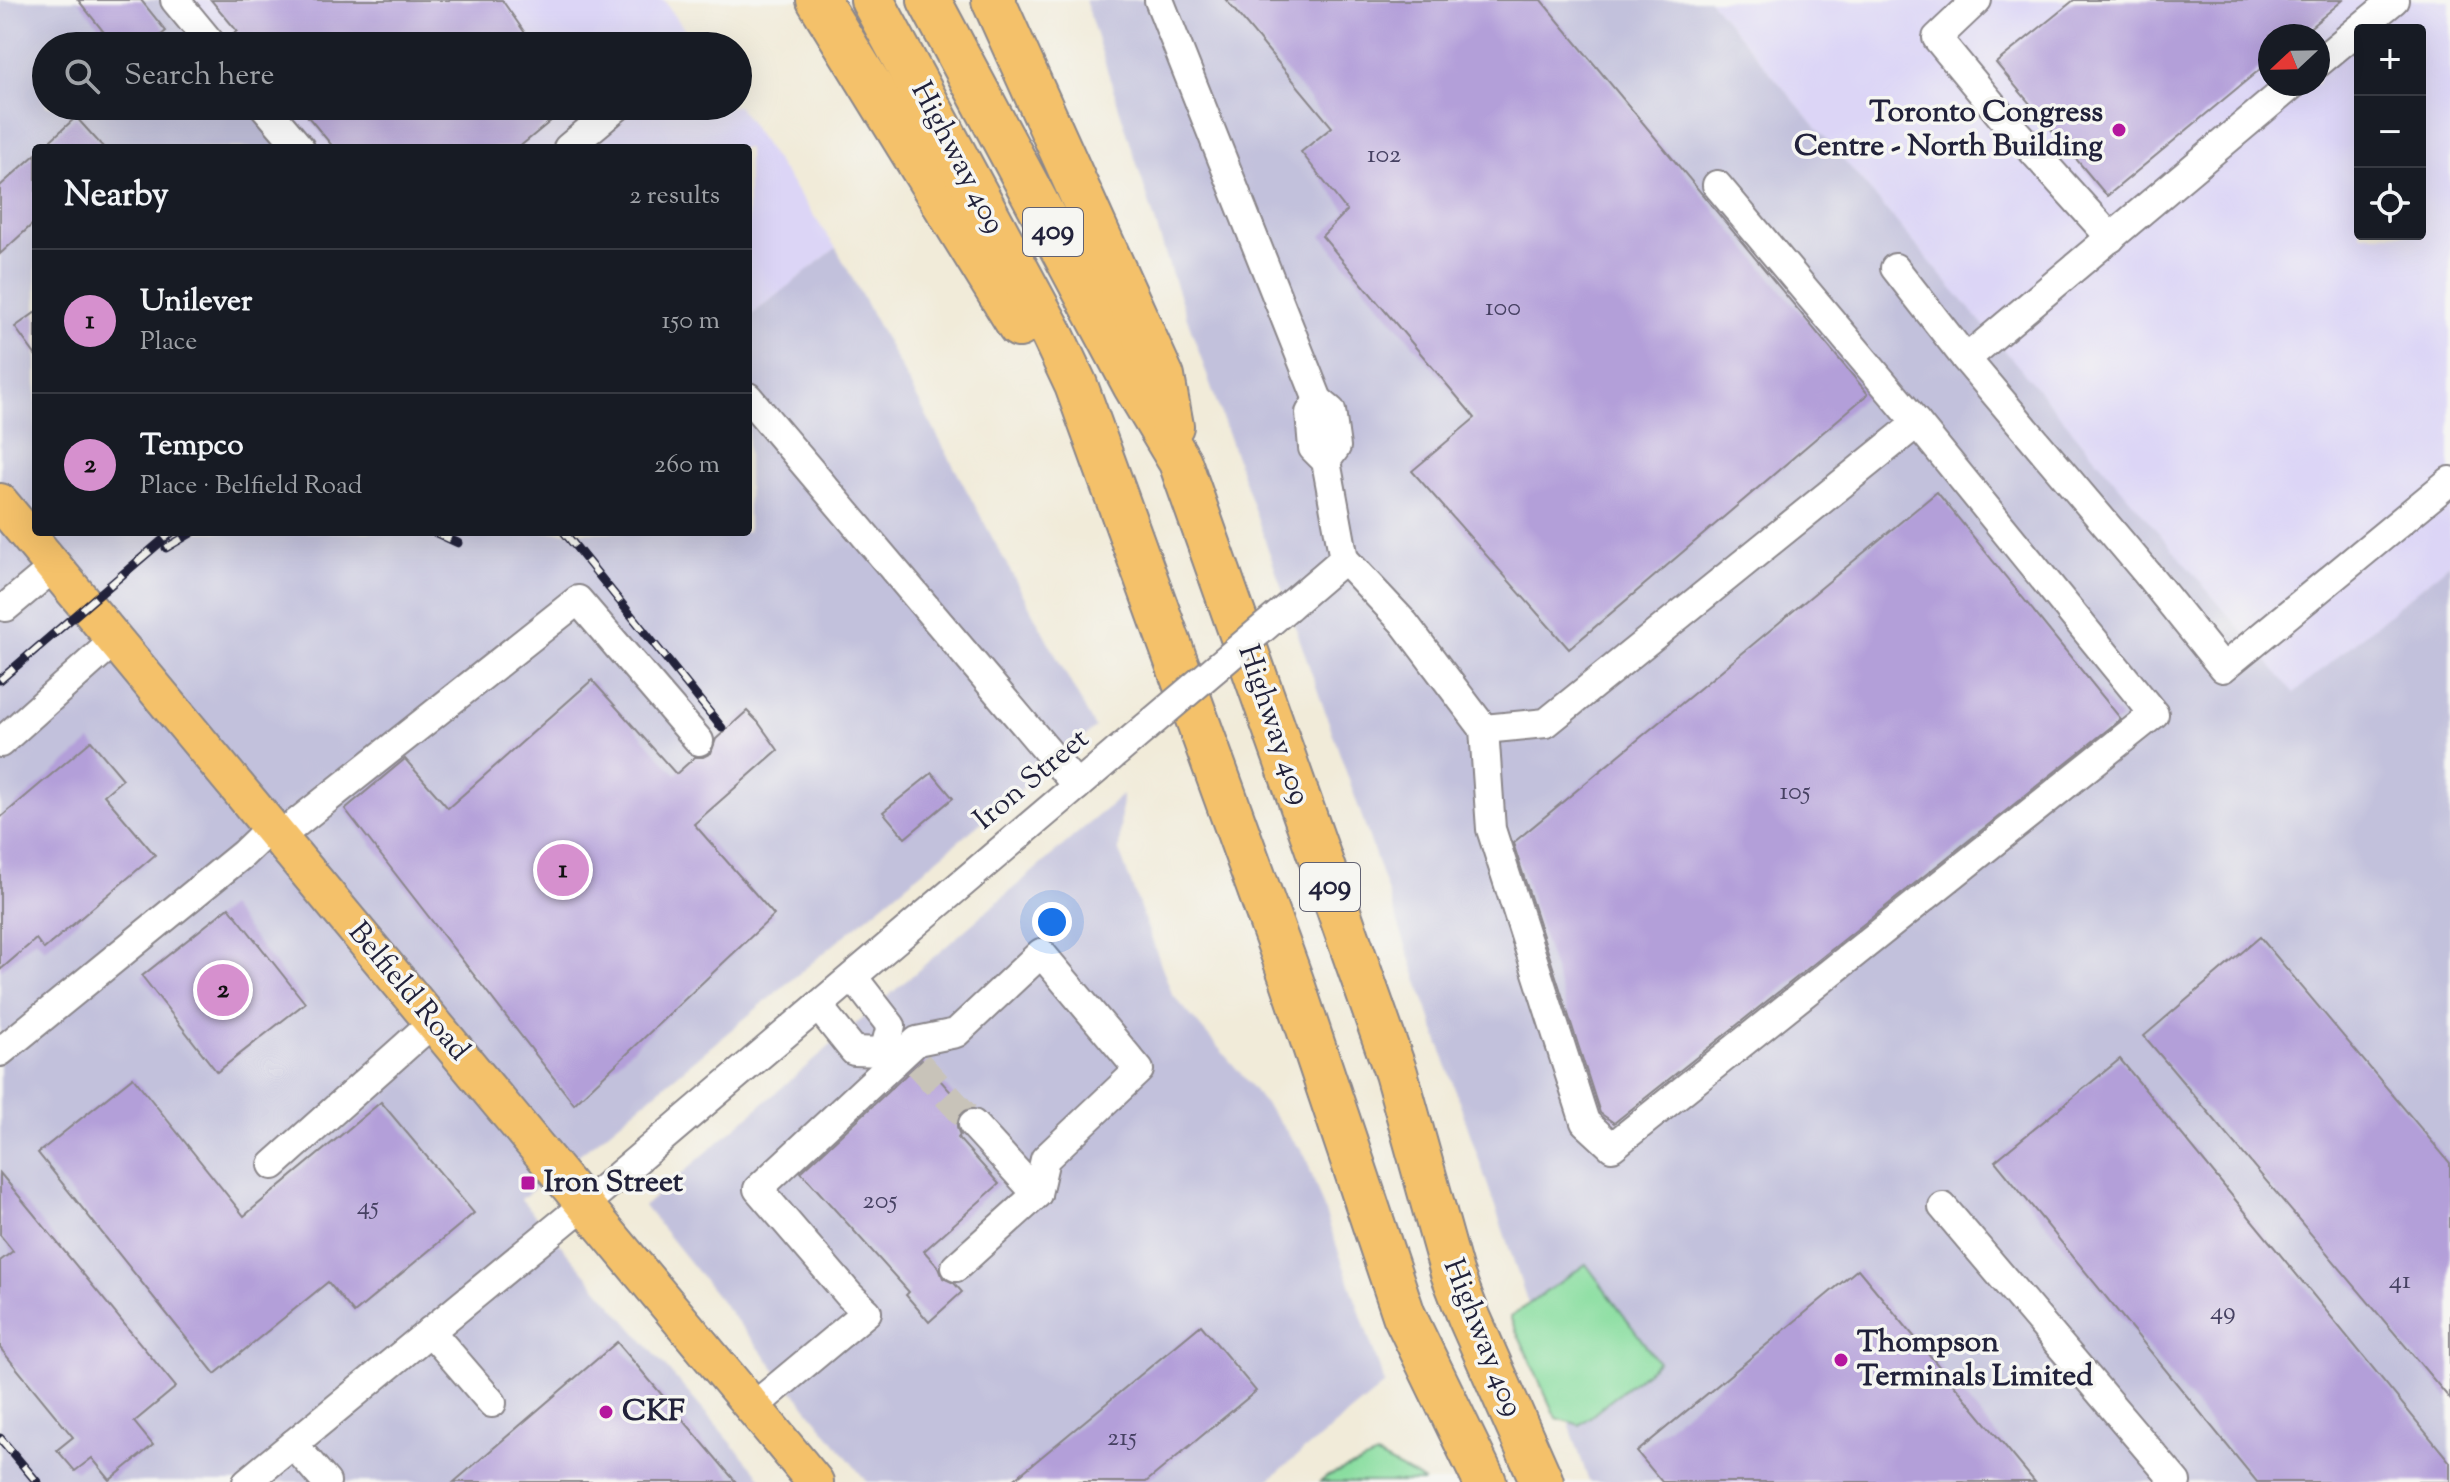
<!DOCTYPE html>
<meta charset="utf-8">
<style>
:root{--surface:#171b24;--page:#20242c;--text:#f1f3f6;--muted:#9ea1a6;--line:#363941;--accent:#d690ce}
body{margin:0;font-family:"Sorts Mill Goudy",serif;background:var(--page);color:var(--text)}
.controls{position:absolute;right:24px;top:24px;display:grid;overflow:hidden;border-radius:8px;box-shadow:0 8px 32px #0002}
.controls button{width:72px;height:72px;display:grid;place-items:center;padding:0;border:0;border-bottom:2px solid var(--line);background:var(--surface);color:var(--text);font:40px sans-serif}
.compass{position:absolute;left:2258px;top:24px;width:72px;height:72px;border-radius:50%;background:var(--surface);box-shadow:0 8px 32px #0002;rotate:248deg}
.you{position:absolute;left:1052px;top:922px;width:28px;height:28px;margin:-20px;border:6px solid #fff;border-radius:50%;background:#1a73e8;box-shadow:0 0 0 12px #1a73e833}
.badge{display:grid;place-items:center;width:52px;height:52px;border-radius:50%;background:var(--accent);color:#111;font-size:26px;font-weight:700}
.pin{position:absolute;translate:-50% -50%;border:4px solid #fff;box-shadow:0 2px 8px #0006}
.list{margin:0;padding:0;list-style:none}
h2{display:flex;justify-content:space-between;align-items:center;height:104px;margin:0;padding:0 32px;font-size:34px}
h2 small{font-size:26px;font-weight:400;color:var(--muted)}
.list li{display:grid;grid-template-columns:52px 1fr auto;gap:24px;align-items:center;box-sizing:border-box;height:144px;padding:0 32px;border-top:2px solid var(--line)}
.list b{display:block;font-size:30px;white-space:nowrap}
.list p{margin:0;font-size:26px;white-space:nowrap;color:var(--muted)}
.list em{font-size:26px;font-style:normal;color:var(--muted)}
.icon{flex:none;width:44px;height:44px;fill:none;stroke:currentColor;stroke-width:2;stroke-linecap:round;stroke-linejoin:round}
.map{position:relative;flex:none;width:2450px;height:1482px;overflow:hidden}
.search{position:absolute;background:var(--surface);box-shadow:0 8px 32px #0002;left:32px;top:32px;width:720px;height:88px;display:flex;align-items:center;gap:20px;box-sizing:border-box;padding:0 28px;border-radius:44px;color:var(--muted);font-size:30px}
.panel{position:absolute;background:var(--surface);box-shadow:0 8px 32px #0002;left:32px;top:144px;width:720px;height:392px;border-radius:8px}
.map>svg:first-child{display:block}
.built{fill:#dcd5f6;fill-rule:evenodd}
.industrial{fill:#c2c1dc}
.green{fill:#8adea0;stroke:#56806e;stroke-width:2}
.building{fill:#b39fd9}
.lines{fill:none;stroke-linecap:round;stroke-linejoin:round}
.minor-tunnel{stroke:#c8c3b9;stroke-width:28;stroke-dasharray:28 14;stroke-linecap:butt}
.minor-casing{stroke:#8a868a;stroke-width:32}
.major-casing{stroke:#8a868a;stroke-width:40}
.highway-casing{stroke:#8a868a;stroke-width:46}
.minor{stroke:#fff;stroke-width:28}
.major{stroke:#f4c16a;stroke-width:36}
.highway{stroke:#f4c16a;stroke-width:42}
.rail-casing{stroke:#22223b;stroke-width:9}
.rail{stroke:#f6f6f2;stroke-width:6;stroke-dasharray:18;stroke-linecap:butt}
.minor-bridge-casing{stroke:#8a868a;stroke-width:32;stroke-linecap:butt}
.minor-bridge{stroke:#fff;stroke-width:28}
.poi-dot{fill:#b5179e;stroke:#f6f6f2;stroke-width:3}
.labels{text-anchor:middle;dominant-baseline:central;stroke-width:7;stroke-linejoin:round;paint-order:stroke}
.number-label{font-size:26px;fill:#464162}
.shield{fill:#f6f6f2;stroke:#626272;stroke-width:2}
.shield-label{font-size:28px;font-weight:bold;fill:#22223b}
.poi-label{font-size:30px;font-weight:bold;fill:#22223b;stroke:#f6f6f2;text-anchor:start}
.street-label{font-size:30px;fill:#22223b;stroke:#f6f6f2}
</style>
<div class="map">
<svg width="2450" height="1482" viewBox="0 0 2450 1482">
<rect width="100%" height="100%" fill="#f6f6f2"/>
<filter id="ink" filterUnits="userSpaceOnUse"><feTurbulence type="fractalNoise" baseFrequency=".0125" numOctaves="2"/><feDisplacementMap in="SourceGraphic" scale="16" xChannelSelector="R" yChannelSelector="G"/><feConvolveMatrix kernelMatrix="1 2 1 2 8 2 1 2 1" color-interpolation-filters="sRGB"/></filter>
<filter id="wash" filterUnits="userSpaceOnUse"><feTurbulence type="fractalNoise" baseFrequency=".006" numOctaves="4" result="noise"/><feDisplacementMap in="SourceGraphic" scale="32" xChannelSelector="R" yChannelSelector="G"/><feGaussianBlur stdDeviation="1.8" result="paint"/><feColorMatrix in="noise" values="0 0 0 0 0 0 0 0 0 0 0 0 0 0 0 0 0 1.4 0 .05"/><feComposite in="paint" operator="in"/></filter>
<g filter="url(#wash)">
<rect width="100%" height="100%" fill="#f1ebd9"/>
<g class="built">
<polygon points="165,0 664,0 696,46 203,46"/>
<path d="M1709,0H2450V563L2294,694ZM2360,30H2420V234H2360ZM2270,36H2318V84H2270Z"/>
<polygon points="252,106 738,106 836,248 748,318 748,148 286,148"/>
</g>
<g class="industrial">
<polygon points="0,0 165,0 203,46 46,46 46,106 252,106 286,148 36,148 36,532 748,532 748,318 836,248 1095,728 603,1136 521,1199 765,1482 0,1482"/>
<polygon points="1085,0 1709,0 2294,693 2450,563 2450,1482 1589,1482 1363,820 1172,275"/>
<polygon points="1122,795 1119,851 1172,994 1242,1075 1305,1155 1385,1384 1266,1482 867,1482 644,1206"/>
</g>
<g class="green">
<polygon points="1586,1264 1658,1362 1580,1425 1556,1418 1510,1317"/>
<polygon points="1377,1456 1425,1482 1320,1482 1328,1476"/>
</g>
<g id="blocks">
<g class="building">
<polygon points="78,0 141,0 166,31 148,46 115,46"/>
<polygon points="211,0 502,0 534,46 238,46 230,37 237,31"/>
<polygon points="1226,0 1541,0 1868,394 1569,649 1412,471 1475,418 1322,236 1347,211 1301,152 1332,127"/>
<polygon points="2074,0 2343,0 2300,36 2270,36 2270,61 2107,196 1996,63"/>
<polygon points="299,106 569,106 518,148 334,148"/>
<polygon points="76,117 104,148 42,148 63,129"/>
<polygon points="36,154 36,221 0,254 0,186"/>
<polygon points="36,312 36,356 15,327"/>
<polygon points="1937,492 2121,719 1614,1123 1600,1113 1513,843"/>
<polygon points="592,680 676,774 695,757 703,757 711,753 716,739 747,711 758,722 778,750 694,824 774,915 574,1104 345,809 405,759 448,808"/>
<polygon points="91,741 123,779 104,795 155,855 44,949 36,939 0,970 0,818"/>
<polygon points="932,773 953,798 905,838 883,812"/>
<polygon points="229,907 305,1003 217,1072 142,976"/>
<polygon points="2260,937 2450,1163 2450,1399 2144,1036"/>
<polygon points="2120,1059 2450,1462 2450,1482 2257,1482 1995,1161"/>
<polygon points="922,1060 966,1109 957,1120 957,1128 960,1135 958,1138 999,1184 924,1251 939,1268 943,1278 954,1283 962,1292 929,1322 906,1295 909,1292 801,1172"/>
<polygon points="133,1077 244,1216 381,1102 474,1213 354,1313 328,1282 215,1374 38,1153"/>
<polygon points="0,1173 176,1387 134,1422 153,1445 110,1480 92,1458 75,1471 57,1450 73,1437 0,1348 0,1261 13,1251 0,1235"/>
<polygon points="1858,1269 2035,1482 1662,1482 1637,1452"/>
<polygon points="1201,1325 1256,1391 1146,1482 1011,1482"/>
<polygon points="617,1342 736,1482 454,1482"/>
</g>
</g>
</g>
<g filter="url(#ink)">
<use href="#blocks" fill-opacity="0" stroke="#8a868a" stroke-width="2"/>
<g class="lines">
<polyline class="minor-tunnel" points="918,1064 973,1124"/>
<g class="minor-casing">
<g id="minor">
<polyline points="175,0 213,46"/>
<polyline points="1159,0 1318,400 1331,411 1336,447 1326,461"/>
<polyline points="1977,0 1937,38 2003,118 2111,238"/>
<polyline points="2318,63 2394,0"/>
<polyline points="2293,84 1966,359 2146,572 2223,668 2450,481"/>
<polyline points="264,106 300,148"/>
<polyline points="568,148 618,106"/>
<polyline points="1895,268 1966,359"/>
<polyline points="748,397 1077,786"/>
<polyline points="1318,400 1310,413 1313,448 1326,461 1344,559 1404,623 1484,729 1546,723 1917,423 1717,185"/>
<polyline points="6,607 54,567"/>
<polyline points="1288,607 1344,559"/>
<polyline points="1484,729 1491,829 1585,1122 1612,1147 2154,714 1917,423"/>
<polyline points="0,743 115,640"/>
<polyline points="279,837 578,600 699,741"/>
<polyline points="853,977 891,1026 884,1052"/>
<polyline points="818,1006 854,1051 884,1052"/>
<polyline points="0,1052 243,854 271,827"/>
<polyline points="973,1124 1037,1194"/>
<polyline points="273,1165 433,1022"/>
<polyline points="1943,1207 2176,1482"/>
<polyline points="430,1331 492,1403"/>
<polyline points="753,1407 867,1312 850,1296 758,1189 917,1041 956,1033 1041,953 1139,1070 1045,1159 1037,1194 956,1267"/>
<polyline points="293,1444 326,1482"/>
<polyline points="247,1482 585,1204 1118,751"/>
</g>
</g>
<g class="major-casing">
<polyline id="major" points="0,502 815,1482"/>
</g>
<g class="highway-casing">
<g id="highway">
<polyline points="818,0 1019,326"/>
<polyline points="872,0 1051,332 1076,385 1292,981 1404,1315 1485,1482"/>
<polyline points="929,0 1134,385 1180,462 1396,1073 1452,1273 1469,1317 1542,1482"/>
<polyline points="993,0 1163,377 1172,426"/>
</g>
</g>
<use href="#minor" class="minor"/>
<use href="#major" class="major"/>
<use href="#highway" class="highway"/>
<g class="rail-casing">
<g id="rail">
<polyline points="434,532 458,543"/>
<polyline points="564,532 722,728"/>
<polyline points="166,548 193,532"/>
<polyline points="0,680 172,532"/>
<polyline points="0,1438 37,1482"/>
</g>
</g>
<use href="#rail" class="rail"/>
<g class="minor-bridge-casing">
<polyline id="minor-bridge" points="1118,751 1288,607"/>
</g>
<use href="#minor-bridge" class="minor-bridge"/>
</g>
</g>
<g class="poi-dot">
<circle cx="2119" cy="130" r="8"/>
<rect x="520" y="1175" width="16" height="16" rx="4"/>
<circle cx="1841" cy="1360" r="8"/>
<circle cx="606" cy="1412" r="8"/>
</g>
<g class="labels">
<g class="number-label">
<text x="1384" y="155">102</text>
<text x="1503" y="308">100</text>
<text x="1795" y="792">105</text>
<text x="880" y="1201">205</text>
<text x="368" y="1207">45</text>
<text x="2400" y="1281">41</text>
<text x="2223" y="1312">49</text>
<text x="1122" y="1438">215</text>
</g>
<g class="shield">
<rect x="1023" y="208" width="60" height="48" rx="6"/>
<rect x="1300" y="863" width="60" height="48" rx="6"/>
</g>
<g class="shield-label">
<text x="1053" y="232">409</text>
<text x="1330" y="887">409</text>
</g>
<g class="poi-label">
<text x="2103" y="113" text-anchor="end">Toronto Congress<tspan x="2103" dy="34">Centre - North Building</tspan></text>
<text x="544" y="1183">Iron Street</text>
<text x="1857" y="1343">Thompson<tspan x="1857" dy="34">Terminals Limited</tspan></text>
<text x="622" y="1412">CKF</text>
</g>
<g class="street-label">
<text transform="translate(957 158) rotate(62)">Highway 409</text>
<text transform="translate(1273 725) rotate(71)">Highway 409</text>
<text transform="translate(1032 780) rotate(-40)">Iron Street</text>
<text transform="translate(408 992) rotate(50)">Belfield Road</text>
<text transform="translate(1482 1338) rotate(68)">Highway 409</text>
</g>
</g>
</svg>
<div class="controls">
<button>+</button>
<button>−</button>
<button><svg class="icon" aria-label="locate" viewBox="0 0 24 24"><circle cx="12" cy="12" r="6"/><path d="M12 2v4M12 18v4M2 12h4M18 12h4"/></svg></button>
</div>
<svg class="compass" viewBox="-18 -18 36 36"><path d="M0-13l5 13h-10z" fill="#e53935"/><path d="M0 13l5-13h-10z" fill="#9ea1a6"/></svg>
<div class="you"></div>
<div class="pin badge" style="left:563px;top:870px">1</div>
<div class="pin badge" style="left:223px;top:990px">2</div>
<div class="search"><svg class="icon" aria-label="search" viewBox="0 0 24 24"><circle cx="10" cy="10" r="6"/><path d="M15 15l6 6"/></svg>Search here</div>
<section class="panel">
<h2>Nearby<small>2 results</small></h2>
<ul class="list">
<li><span class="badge">1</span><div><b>Unilever</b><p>Place</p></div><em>150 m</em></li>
<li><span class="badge">2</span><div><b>Tempco</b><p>Place · Belfield Road</p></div><em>260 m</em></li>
</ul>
</section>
</div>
